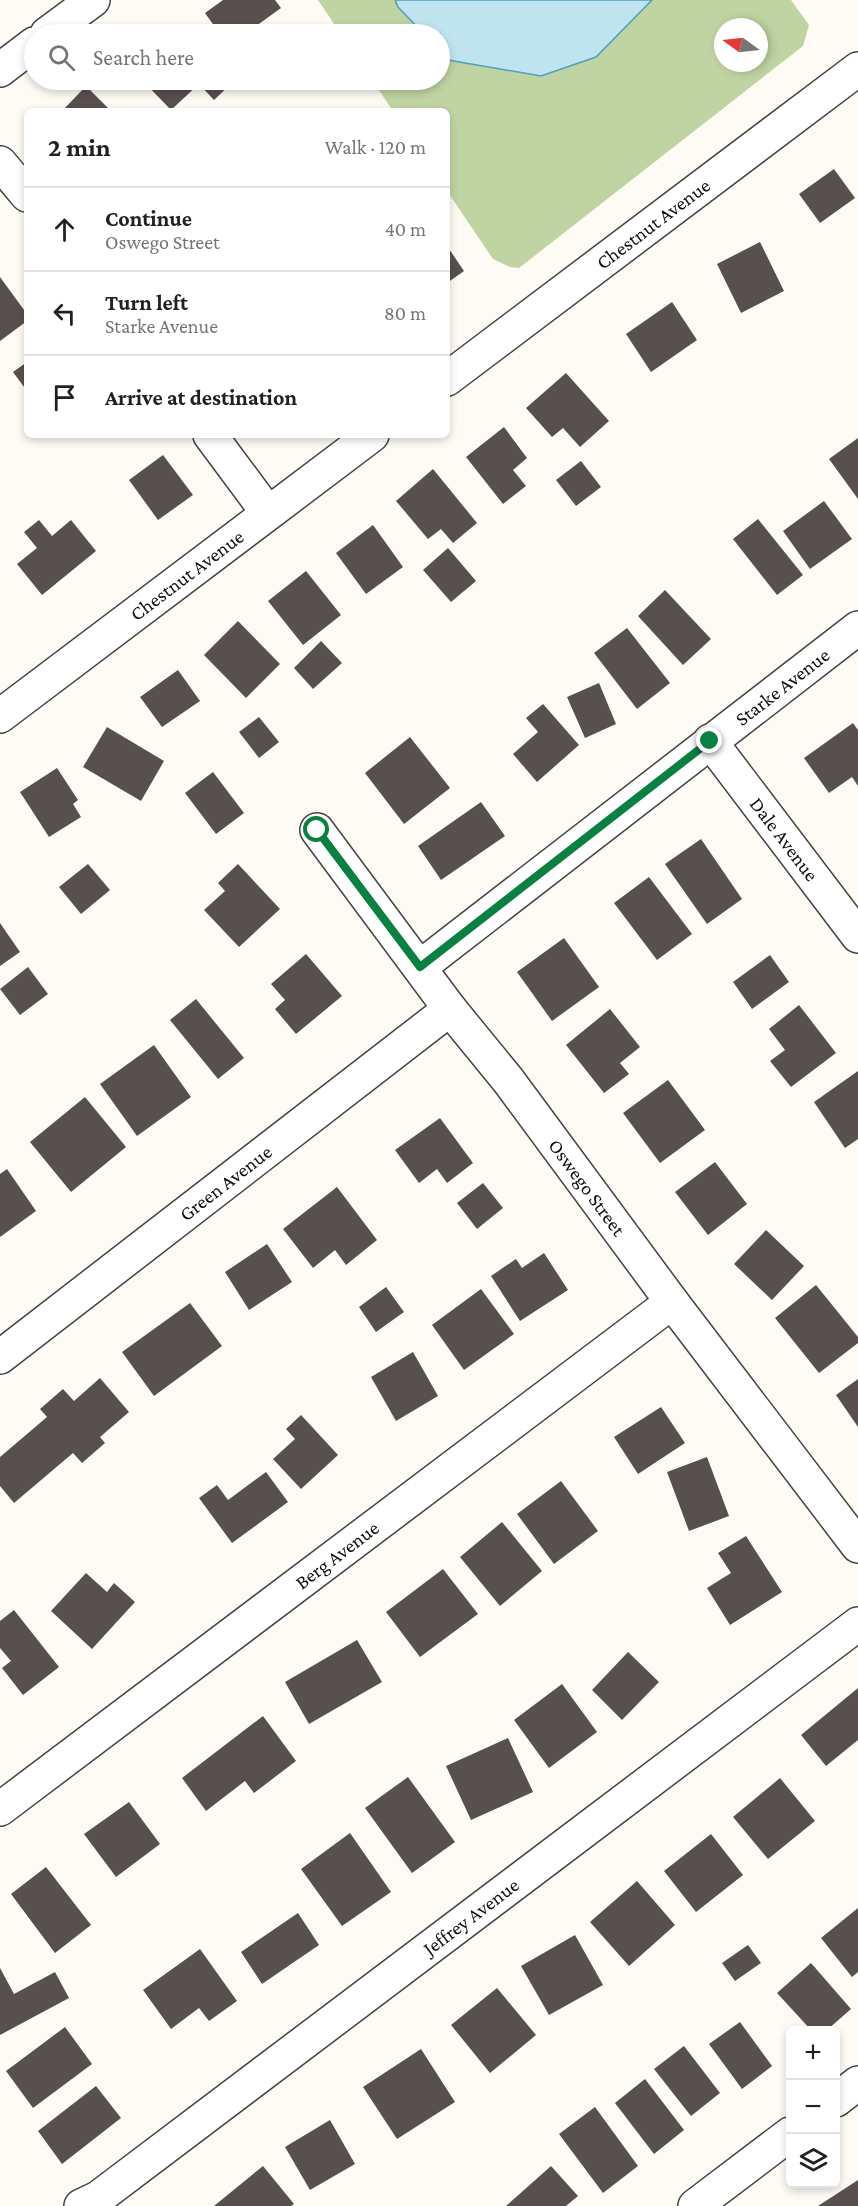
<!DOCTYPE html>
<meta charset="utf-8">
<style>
:root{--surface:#fff;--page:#f2f2f2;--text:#202124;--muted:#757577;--line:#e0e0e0}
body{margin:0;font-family:"Crimson Pro",serif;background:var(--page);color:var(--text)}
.controls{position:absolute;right:18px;bottom:18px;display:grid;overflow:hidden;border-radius:9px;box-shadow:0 3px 9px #0003}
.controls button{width:54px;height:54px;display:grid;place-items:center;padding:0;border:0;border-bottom:2px solid var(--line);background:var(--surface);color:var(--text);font:30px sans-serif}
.compass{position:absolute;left:714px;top:18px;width:54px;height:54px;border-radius:50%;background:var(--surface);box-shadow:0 3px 9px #0003;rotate:285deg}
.stop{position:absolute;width:18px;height:18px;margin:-14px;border:4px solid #0b8043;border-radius:50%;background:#fff}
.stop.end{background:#0b8043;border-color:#fff;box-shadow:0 2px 6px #0008}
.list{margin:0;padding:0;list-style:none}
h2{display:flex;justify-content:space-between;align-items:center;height:78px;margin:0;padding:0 24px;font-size:26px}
h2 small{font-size:20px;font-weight:400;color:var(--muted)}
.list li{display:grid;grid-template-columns:39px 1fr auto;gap:18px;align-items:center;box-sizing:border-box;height:84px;padding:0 24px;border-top:2px solid var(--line)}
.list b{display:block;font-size:22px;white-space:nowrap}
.list p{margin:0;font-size:20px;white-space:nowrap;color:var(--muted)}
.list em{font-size:20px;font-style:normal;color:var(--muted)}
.icon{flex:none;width:33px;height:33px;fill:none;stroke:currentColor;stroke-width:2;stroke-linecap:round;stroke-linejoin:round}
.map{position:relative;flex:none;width:858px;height:2206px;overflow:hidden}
.search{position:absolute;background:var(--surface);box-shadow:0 3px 9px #0003;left:24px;top:24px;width:426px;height:66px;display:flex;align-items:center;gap:15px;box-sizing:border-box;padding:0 21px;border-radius:33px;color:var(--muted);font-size:22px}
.panel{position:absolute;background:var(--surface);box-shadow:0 3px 9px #0003;left:24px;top:108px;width:426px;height:330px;border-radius:9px}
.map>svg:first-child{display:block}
.forest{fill:#bfd4a2;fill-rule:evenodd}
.water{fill:#bfe4f0;stroke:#4ea0be;stroke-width:1.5}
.building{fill:#58504e}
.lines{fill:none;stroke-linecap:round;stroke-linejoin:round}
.minor-casing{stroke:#434343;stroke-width:36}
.minor{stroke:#fff;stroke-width:33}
.route{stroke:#0b8043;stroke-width:8}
.labels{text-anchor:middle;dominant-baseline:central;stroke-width:6;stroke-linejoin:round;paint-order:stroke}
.street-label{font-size:20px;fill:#101010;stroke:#fff}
</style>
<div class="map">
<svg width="858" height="2206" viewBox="0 0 858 2206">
<rect width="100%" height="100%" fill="#fefbf5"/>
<g class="forest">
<polygon points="318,0 395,0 398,7 424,34 341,34"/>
<path d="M652,0H791L809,25L803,46L519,268L510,267L493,259L447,191V111H393L372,80H440V52L448,60L596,57ZM723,27H759V63H723Z"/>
</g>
<polygon class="water" points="395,0 652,0 596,57 541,76 448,60 440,52 440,34 424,34 398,7"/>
<g class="building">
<polygon points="223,0 275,0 281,8 245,34 220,34 205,13"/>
<polygon points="142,80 235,80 214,100 199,84 171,110"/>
<polygon points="86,86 111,111 62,111"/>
<polygon points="834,169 855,198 820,223 799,194"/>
<polygon points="760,242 784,291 741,313 717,264"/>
<polygon points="447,246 464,271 447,283"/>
<polygon points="0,277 27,314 27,321 0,341"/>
<polygon points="672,302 697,340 651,372 626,334"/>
<polygon points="27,362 27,391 13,372"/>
<polygon points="566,373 609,421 580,447 563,428 552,437 526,408"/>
<polygon points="504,427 527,458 513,470 526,486 503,504 466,457"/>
<polygon points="858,438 858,499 829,459"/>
<polygon points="163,455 193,495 158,520 129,480"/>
<polygon points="581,461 601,487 576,506 556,480"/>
<polygon points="433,469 477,523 453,543 441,529 428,539 396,501"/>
<polygon points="824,501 852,539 810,569 783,531"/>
<polygon points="758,519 803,575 777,595 733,539"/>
<polygon points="39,520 52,536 71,520 96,551 42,595 17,564 37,548 24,532"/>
<polygon points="373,525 403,567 366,594 336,553"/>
<polygon points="448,548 476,581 451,602 423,570"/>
<polygon points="306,571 341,615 303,645 268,601"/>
<polygon points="665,590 711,639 683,665 638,616"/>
<polygon points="238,621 280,664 246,698 204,655"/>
<polygon points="627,628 670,683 637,709 594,653"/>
<polygon points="321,641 342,663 313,689 294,668"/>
<polygon points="178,670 200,701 162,727 140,697"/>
<polygon points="599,683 616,724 585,738 567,697"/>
<polygon points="543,704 579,745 537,782 513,754 538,732 526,718"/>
<polygon points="259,717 279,742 259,758 239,732"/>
<polygon points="853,723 858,730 858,786 852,777 829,793 804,758"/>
<polygon points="107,727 164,761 141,801 83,767"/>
<polygon points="410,737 450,788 404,824 365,773"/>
<polygon points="57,768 78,800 73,804 81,817 49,837 20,792"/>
<polygon points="213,772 244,813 216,834 185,793"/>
<polygon points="481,802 505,836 441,880 418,846"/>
<polygon points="701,839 742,899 707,924 665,864"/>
<polygon points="88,864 110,890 81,914 59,887"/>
<polygon points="238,864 280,909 239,947 204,910 225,891 218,883"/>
<polygon points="649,877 692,934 657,960 614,903"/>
<polygon points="0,923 20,952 0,966"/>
<polygon points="564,938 599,987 552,1021 517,972"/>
<polygon points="306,954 342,996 296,1034 275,1009 285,1000 271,984"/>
<polygon points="770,955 789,982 752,1009 733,982"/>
<polygon points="28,967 48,994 20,1015 0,989"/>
<polygon points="196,999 244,1058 218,1079 170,1020"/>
<polygon points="799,1005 836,1053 791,1087 770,1061 785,1050 769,1029"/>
<polygon points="610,1009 640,1047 620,1063 629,1074 604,1093 566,1045"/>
<polygon points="154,1045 191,1097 137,1136 100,1084"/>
<polygon points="858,1071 858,1139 845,1148 814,1102"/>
<polygon points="668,1080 705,1130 660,1163 623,1113"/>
<polygon points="85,1097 126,1147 71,1192 30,1142"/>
<polygon points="440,1118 473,1163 447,1183 437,1169 419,1183 395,1150"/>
<polygon points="715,1162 747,1204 708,1235 675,1192"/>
<polygon points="7,1169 36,1211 0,1237 0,1174"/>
<polygon points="483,1183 503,1208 477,1229 457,1203"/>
<polygon points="337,1187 377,1240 346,1265 335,1250 313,1268 283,1229"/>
<polygon points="766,1230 804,1266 772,1300 734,1264"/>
<polygon points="267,1244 292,1282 249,1310 225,1272"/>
<polygon points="544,1253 568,1290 520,1321 491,1276 516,1259 522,1268"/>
<polygon points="816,1285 858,1337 858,1343 819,1373 775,1318"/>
<polygon points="386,1287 404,1312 376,1332 359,1307"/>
<polygon points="481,1289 514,1334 464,1370 432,1325"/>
<polygon points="190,1303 222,1346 154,1396 122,1352"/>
<polygon points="413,1352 438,1396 396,1421 371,1377"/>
<polygon points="100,1378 129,1412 100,1437 105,1443 82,1463 73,1453 14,1503 0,1486 0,1457 47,1417 40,1409 63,1389 74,1401"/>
<polygon points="858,1379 858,1427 836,1395"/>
<polygon points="661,1407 685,1443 638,1474 614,1437"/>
<polygon points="301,1415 338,1455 301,1489 273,1459 295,1439 286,1429"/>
<polygon points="707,1457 729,1516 689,1531 667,1472"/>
<polygon points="266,1472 288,1502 232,1543 199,1498 217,1485 228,1500"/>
<polygon points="561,1481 598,1531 554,1564 517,1514"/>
<polygon points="502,1522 542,1571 500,1606 460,1557"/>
<polygon points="746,1536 782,1592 730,1625 707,1588 731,1573 718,1553"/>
<polygon points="443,1569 478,1614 420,1657 386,1612"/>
<polygon points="86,1573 107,1592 114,1583 135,1602 92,1649 51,1611"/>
<polygon points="14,1610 59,1667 23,1695 2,1668 11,1661 0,1648 0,1621"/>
<polygon points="357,1640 382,1682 309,1724 285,1682"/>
<polygon points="628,1652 659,1682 622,1720 592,1690"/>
<polygon points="562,1684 597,1732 549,1768 514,1720"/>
<polygon points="858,1688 858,1740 826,1766 801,1735"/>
<polygon points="263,1716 296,1761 254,1793 245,1781 206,1811 182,1778"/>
<polygon points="508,1738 533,1792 471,1820 446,1766"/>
<polygon points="408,1777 455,1842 412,1873 365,1808"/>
<polygon points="780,1778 815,1821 768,1859 733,1817"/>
<polygon points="129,1802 160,1844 116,1877 84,1834"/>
<polygon points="350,1833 391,1892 342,1926 301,1869"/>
<polygon points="711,1834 743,1875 696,1912 664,1871"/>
<polygon points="46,1867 91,1925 55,1953 11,1894"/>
<polygon points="637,1881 675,1925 629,1966 590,1922"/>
<polygon points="858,1908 858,1972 852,1977 821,1938"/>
<polygon points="298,1913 319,1945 262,1984 241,1952"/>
<polygon points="575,1935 603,1985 549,2015 521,1966"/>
<polygon points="748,1945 761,1963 735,1981 722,1963"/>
<polygon points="200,1949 237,2001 209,2021 199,2008 171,2029 143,1990"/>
<polygon points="811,1963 851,2009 827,2030 811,2030 777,1993"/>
<polygon points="0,1968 14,1994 55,1972 69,1998 0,2035"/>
<polygon points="497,1988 536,2035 490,2073 451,2025"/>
<polygon points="740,2022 772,2066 742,2089 709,2044"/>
<polygon points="65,2027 92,2064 33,2108 6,2071"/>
<polygon points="684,2046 720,2093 691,2116 654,2069"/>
<polygon points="421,2049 455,2102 397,2139 363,2087"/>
<polygon points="645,2079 684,2130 654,2154 615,2103"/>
<polygon points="96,2086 121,2118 62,2164 38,2131"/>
<polygon points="595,2107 638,2166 603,2193 559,2134"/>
<polygon points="330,2120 355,2164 310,2190 285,2147"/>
<polygon points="263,2166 294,2204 291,2206 214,2206"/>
<polygon points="551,2166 578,2196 566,2206 506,2206"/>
<polygon points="858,2180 858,2206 818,2206"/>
</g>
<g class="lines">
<g class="minor-casing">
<g id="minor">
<polyline points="47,34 93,0"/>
<polyline points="0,70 34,44"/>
<polyline points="0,163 27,195"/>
<path id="s1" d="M447,379L858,69"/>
<polyline points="210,435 268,513"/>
<path id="s2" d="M0,716L372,435"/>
<path id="s3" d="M710,741L858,936"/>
<path id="s4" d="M317,830L450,1009L508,1080L672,1302L858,1546"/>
<path id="s5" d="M420,967L858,628"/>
<path id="s6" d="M0,1357L450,1009"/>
<path id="s7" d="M0,1809L672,1302"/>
<polyline points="836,2100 858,2083"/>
<path id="s8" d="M81,2206L98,2198L858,1624"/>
<polyline points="695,2206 790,2134"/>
</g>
</g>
<use href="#minor" class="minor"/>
</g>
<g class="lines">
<polyline class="route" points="317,830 420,967 710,741"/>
</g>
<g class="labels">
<g class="street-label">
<text stroke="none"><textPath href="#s1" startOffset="258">Chestnut Avenue</textPath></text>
<text stroke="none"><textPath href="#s2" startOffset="234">Chestnut Avenue</textPath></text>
<text stroke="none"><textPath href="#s5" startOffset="458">Starke Avenue</textPath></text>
<text stroke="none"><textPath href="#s3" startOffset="123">Dale Avenue</textPath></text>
<text stroke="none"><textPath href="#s6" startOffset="285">Green Avenue</textPath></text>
<text stroke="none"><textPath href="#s4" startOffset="448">Oswego Street</textPath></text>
<text stroke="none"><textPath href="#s7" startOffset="422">Berg Avenue</textPath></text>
<text stroke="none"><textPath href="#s8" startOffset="486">Jeffrey Avenue</textPath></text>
</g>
</g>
</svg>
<div class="controls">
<button>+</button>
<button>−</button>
<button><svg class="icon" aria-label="layers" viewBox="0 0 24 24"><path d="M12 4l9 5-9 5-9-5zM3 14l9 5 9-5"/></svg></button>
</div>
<svg class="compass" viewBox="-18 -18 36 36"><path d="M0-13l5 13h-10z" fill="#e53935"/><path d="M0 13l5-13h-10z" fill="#757577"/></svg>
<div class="stop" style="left:317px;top:830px"></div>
<div class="stop end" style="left:710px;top:741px"></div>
<div class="search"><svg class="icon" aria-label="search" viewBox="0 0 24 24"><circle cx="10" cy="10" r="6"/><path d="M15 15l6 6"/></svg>Search here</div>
<section class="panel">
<h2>2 min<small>Walk · 120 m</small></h2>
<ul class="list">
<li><svg class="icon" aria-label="ahead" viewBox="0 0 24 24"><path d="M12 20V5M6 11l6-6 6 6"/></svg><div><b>Continue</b><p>Oswego Street</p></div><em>40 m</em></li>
<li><svg class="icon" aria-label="left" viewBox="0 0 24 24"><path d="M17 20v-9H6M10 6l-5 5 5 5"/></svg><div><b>Turn left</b><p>Starke Avenue</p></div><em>80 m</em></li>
<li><svg class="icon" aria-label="arrive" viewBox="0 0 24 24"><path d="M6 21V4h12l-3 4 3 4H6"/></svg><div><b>Arrive at destination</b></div></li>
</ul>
</section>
</div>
